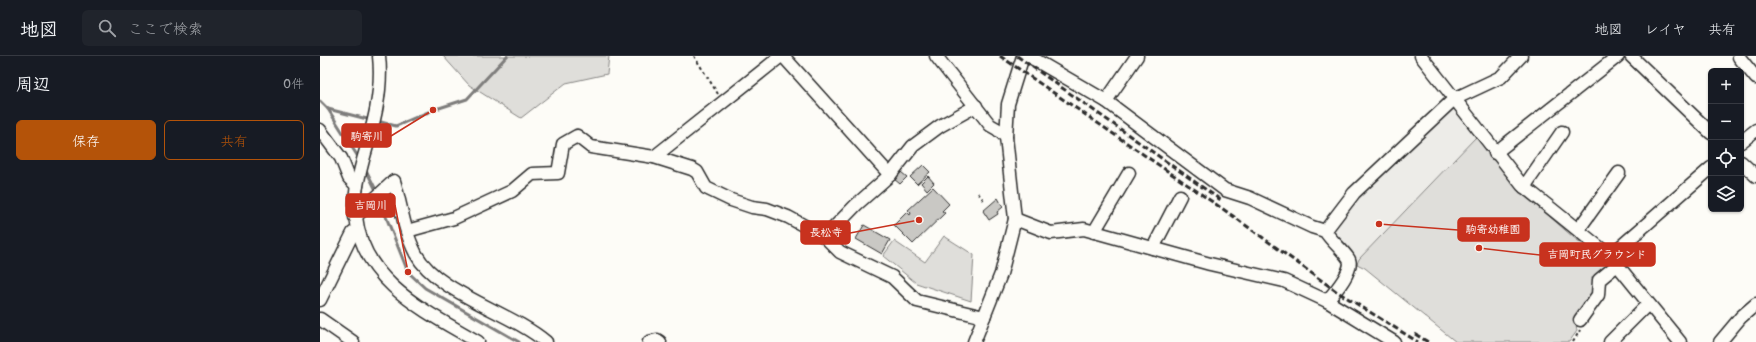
<!DOCTYPE html>
<html lang="ja">
<meta charset="utf-8">
<style>
:root{--surface:#171b24;--page:#20242c;--text:#f1f3f6;--muted:#9ea1a6;--line:#363941;--accent:#b45309}
body{margin:0;font-family:"Balsamiq Sans","Klee One",sans-serif;background:var(--page);color:var(--text)}
.controls{position:absolute;right:12px;top:12px;display:grid;overflow:hidden;border-radius:6px;box-shadow:0 1px 3px #0004}
.controls button{width:36px;height:36px;display:grid;place-items:center;padding:0;border:0;border-bottom:1px solid var(--line);background:var(--surface);color:var(--text);font:20px sans-serif}
.list{margin:0;padding:0;list-style:none}
h2{display:flex;justify-content:space-between;align-items:center;height:52px;margin:0;padding:0 16px;font-size:17px}
h2 small{font-size:13px;font-weight:400;color:var(--muted)}
.actions{display:flex;gap:8px;padding:12px 16px}
.actions a{flex:1;padding:9px 0;border:1px solid var(--accent);border-radius:6px;text-align:center;font-size:14px;color:var(--accent)}
.actions .main{background:var(--accent);color:#fff}
.icon{flex:none;width:22px;height:22px;fill:none;stroke:currentColor;stroke-width:2;stroke-linecap:round;stroke-linejoin:round}
.map{position:relative;flex:none;width:1436px;height:286px;overflow:hidden}
header{display:flex;align-items:center;gap:24px;box-sizing:border-box;height:56px;padding:0 20px;background:var(--surface);border-bottom:1px solid var(--line)}
header strong{font-size:19px}
nav{display:flex;gap:22px;margin-inline-start:auto;font-size:14px}
.search{width:280px;height:36px;background:var(--page);display:flex;align-items:center;gap:10px;box-sizing:border-box;padding:0 14px;border-radius:6px;color:var(--muted);font-size:15px}
main{display:flex}
aside{flex:1;background:var(--surface)}
.map>svg:first-child{display:block}
.built{fill:#edece8}
.green{fill:#dfdeda;stroke:#858482}
.lines{fill:none;stroke-linecap:round;stroke-linejoin:round}
.stream{stroke:#7e7d7b;stroke-width:3}
.building{fill:#c9c8c4;stroke:#2b2b2b}
.minor-casing{stroke:#2b2b2b;stroke-width:15}
.path{stroke:#2b2b2b;stroke-width:2;stroke-dasharray:3 3;stroke-linecap:butt}
.minor{stroke:#fdfcf7;stroke-width:12}
.rail{stroke:#2b2b2b;stroke-width:3;stroke-dasharray:6 3;stroke-linecap:butt}
.leader{fill:none;stroke:#c8321e;stroke-width:1.5}
.callout-dot{fill:#c8321e;stroke:#fdfcf7;stroke-width:1.5}
.callout{fill:#c8321e;stroke:#c8321e;stroke-width:1.5}
.callout-label{font-size:11px;text-anchor:middle;font-weight:bold;fill:#fff}
</style>
<header>
<strong>地図</strong>
<div class="search"><svg class="icon" aria-label="search" viewBox="0 0 24 24"><circle cx="10" cy="10" r="6"/><path d="M15 15l6 6"/></svg>ここで検索</div>
<nav><a>地図</a><a>レイヤ</a><a>共有</a></nav>
</header>
<main>
<aside>
<h2>周辺<small>0件</small></h2>
<ul class="list">
</ul>
<div class="actions"><a class="main">保存</a><a>共有</a></div>
</aside>
<div class="map">
<svg width="1436" height="286" viewBox="0 0 1436 286">
<rect width="100%" height="100%" fill="#fdfcf7"/>
<filter id="ink" filterUnits="userSpaceOnUse"><feTurbulence type="fractalNoise" baseFrequency=".025" numOctaves="2"/><feDisplacementMap in="SourceGraphic" scale="8" xChannelSelector="R" yChannelSelector="G"/><feConvolveMatrix kernelMatrix="1 2 1 2 8 2 1 2 1" color-interpolation-filters="sRGB"/></filter>
<g filter="url(#ink)">
<polygon class="built" points="1131,52 1138,54 1156,81 1039,203 1032,200 1013,182 1012,173 1051,128"/>
<g class="green">
<polygon points="123,0 289,0 287,18 246,27 201,62 149,29"/>
<polygon points="1156,81 1196,131 1253,181 1289,207 1275,224 1275,238 1255,264 1257,275 1249,286 1136,286 1045,212 1037,208 1039,203"/>
<polygon points="624,180 654,199 651,245 596,227 563,200 574,185 605,206"/>
</g>
<g class="lines">
<g class="stream">
<polyline points="0,45 8,53 40,104"/>
<polyline points="8,53 51,64"/>
<polyline points="57,65 76,70 113,54 147,43 187,0"/>
<polyline points="45,112 57,136"/>
<polyline points="59,143 88,216 105,232 199,286"/>
</g>
</g>
<g class="building">
<polygon points="603,109 610,116 597,128 590,121"/>
<polygon points="581,116 587,121 580,128 574,123"/>
<polygon points="608,120 614,127 607,134 601,127"/>
<polygon points="613,131 629,148 622,155 625,157 593,188 574,169 587,156 590,159 591,157 588,154"/>
<polygon points="678,142 683,151 677,156 678,158 669,164 663,155"/>
<polygon points="544,169 570,184 562,198 536,183"/>
</g>
<g class="lines">
<g class="minor-casing">
<g id="minor">
<path d="M59,0C63,36 53,70 43,104C38,123 33,142 36,161C43,227 107,256 158,286"/>
<polyline points="463,0 570,119"/>
<polyline points="616,0 670,69 677,73 686,81"/>
<polyline points="713,0 712,2 786,45"/>
<path d="M817,0L786,45L905,134L930,142L992,171L1005,175C1012,186 1021,192 1028,202C1036,212 1014,237 1007,245"/>
<polyline points="1101,0 1202,129 1290,200 1360,286"/>
<polyline points="1311,0 1391,77"/>
<polyline points="1419,1 1436,22"/>
<polyline points="0,74 21,102 29,122 37,130"/>
<polyline points="1421,86 1436,74"/>
<polyline points="1175,97 1298,0"/>
<polyline points="334,101 461,0"/>
<polyline points="1421,106 1436,120"/>
<polyline points="1204,131 1242,76"/>
<path d="M35,161L74,125C81,148 84,176 96,198C117,237 191,256 226,286"/>
<polyline points="695,163 731,177 764,173 890,208 964,225 1007,245 1074,286"/>
<polyline points="1258,174 1299,117"/>
<polyline points="87,175 134,162 192,135 212,118 238,117 243,88 257,80 271,91 334,101 372,113 377,116 386,132 411,144 432,151 447,153 468,161 505,181 520,196 572,221 597,245 664,261"/>
<polyline points="1005,175 1034,137 1134,43 1181,21 1201,0"/>
<polyline points="774,176 809,117"/>
<polyline points="505,181 536,149 570,119 593,90 620,70 656,50"/>
<polyline points="833,192 860,140"/>
<polyline points="1290,200 1391,112"/>
<polyline points="0,244 29,185 33,177 38,174"/>
<polyline points="0,263 33,286"/>
<polyline points="1260,264 1278,239 1279,224 1297,209"/>
<polyline points="329,286 337,284 340,286"/>
<polyline points="654,286 681,218 695,163 686,81 688,48 703,0"/>
<polyline points="1290,286 1328,248"/>
<polyline points="1400,286 1421,261 1436,248"/>
</g>
</g>
<g class="path">
<polyline points="374,0 398,38"/>
<polyline points="658,137 665,146"/>
<polyline points="1253,286 1260,274"/>
</g>
<use href="#minor" class="minor"/>
<g class="rail">
<polyline points="680,0 913,160 1016,235 1098,286"/>
<polyline points="697,0 902,145"/>
<polyline points="1095,278 1108,286"/>
</g>
</g>
</g>
<path class="leader" d="M113 54L71 80M88 216L75 149M1059 168L1138 174M599 164L530 177M1159 192L1220 199"/>
<g class="callout-dot">
<circle cx="113" cy="54" r="4"/>
<circle cx="88" cy="216" r="4"/>
<circle cx="1059" cy="168" r="4"/>
<circle cx="599" cy="164" r="4"/>
<circle cx="1159" cy="192" r="4"/>
</g>
<g class="callout">
<rect x="22" y="68" width="49" height="23" rx="4"/>
<rect x="26" y="138" width="49" height="23" rx="4"/>
<rect x="1138" y="162" width="71" height="23" rx="4"/>
<rect x="481" y="165" width="49" height="23" rx="4"/>
<rect x="1220" y="187" width="115" height="23" rx="4"/>
</g>
<g class="callout-label">
<text x="47" y="84">駒寄川</text>
<text x="51" y="153">吉岡川</text>
<text x="1173" y="177">駒寄幼稚園</text>
<text x="506" y="180">長松寺</text>
<text x="1277" y="202">吉岡町民グラウンド</text>
</g>
</svg>
<div class="controls">
<button>+</button>
<button>−</button>
<button><svg class="icon" aria-label="locate" viewBox="0 0 24 24"><circle cx="12" cy="12" r="6"/><path d="M12 2v4M12 18v4M2 12h4M18 12h4"/></svg></button>
<button><svg class="icon" aria-label="layers" viewBox="0 0 24 24"><path d="M12 4l9 5-9 5-9-5zM3 14l9 5 9-5"/></svg></button>
</div>
</div>
</main>
